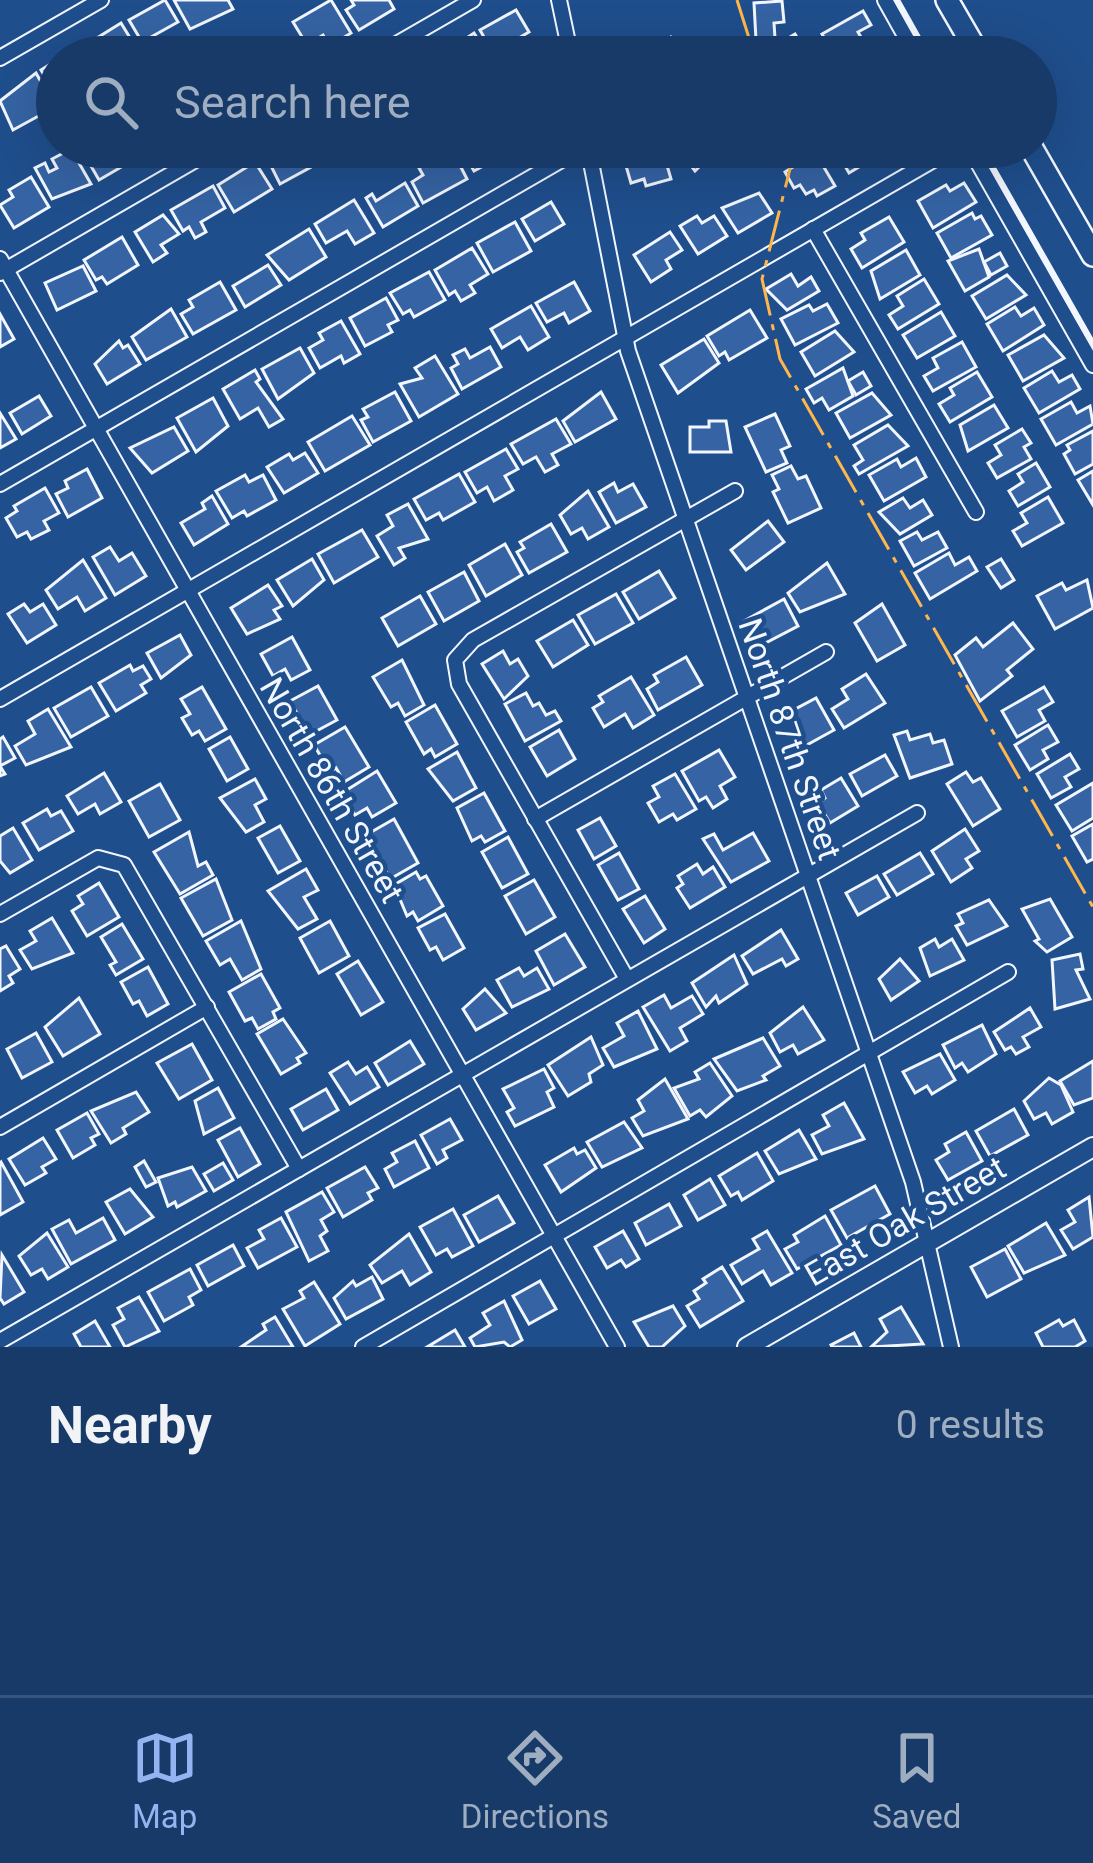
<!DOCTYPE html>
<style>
:root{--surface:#173a69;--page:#244571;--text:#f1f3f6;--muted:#9eadc0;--line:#36547d;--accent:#95b2f1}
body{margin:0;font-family:Roboto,sans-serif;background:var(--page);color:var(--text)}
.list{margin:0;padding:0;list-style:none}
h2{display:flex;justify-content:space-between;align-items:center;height:156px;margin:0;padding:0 48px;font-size:51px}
h2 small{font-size:39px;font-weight:400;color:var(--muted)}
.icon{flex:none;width:66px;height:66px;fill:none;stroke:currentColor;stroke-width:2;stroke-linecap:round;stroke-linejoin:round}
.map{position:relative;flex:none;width:1093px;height:1347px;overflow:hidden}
.search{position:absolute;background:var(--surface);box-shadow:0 12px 48px #0002;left:36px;right:36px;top:36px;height:132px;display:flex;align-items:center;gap:30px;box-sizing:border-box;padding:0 42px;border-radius:66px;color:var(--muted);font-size:45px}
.sheet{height:348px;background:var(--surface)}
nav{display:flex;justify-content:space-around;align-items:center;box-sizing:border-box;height:168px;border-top:3px solid var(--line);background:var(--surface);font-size:33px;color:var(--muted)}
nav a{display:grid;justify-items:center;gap:6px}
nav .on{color:var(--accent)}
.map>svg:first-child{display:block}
.building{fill:#3563a3;stroke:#f2f6ff;stroke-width:3}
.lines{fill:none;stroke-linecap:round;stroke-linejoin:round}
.minor-casing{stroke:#f2f6ff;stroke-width:18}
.tertiary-casing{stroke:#f2f6ff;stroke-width:22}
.secondary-casing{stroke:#f2f6ff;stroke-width:26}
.minor{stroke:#1f4e8c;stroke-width:14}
.tertiary{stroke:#1f4e8c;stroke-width:18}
.secondary{stroke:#1f4e8c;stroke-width:21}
.wall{stroke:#f2f6ff;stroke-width:6}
.power{stroke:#ffb74d;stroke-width:3;stroke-dasharray:42 9 6 9;stroke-linecap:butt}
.labels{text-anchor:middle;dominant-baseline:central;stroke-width:9;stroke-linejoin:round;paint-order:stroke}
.street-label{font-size:33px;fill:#f2f6ff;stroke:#1f4e8c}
</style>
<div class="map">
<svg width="1093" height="1347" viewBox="0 0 1093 1347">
<rect width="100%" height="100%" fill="#1f4e8c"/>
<g class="building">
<polygon points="165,0 178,22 142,42 129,20"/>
<polygon points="174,0 228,0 233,9 190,29"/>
<polygon points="331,0 351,33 330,46 323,35 307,45 293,22"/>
<polygon points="351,0 389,0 394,9 359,30 346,10 354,5"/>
<polygon points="782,1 784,22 774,23 775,38 756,40 754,3"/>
<polygon points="516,10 529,32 517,39 521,47 503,57 499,49 493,53 480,30"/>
<polygon points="863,11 871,25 858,32 866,46 835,57 822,34"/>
<polygon points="121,23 138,51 127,57 91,57 84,46"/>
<polygon points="474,33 489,57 447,57 459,50 456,45"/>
<polygon points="795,34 809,57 756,57"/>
<polygon points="671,37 692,51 699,42 715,53 657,57"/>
<polygon points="294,38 306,57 263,57"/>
<polygon points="881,42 890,57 853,57"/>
<polygon points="630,44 636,57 600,57"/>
<polygon points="57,60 57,97 41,70"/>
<polygon points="36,73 55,107 13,130 0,101"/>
<polygon points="87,147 128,147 135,159 99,180 87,159 92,156"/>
<polygon points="278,147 306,147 313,166 280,184 265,154"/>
<polygon points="468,147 506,147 509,152 474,171 462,150"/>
<polygon points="677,147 719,147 695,171"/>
<polygon points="812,147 835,186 817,196 814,190 806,194 800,185 794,188 785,172 796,165 791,157"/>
<polygon points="821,147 854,147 864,164 849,173 841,159 831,164"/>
<polygon points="662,148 671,179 646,186 644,179 631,183 624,159"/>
<polygon points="71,149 91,184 52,199 35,168 45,163 49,172 57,168 52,159"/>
<polygon points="452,150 467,179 423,203 412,182 423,175 419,168"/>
<polygon points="255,162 272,189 234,212 218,185"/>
<polygon points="31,177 49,207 14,228 0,205 13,197 9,190"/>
<polygon points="405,183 418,206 383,227 366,198 372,194 376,201"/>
<polygon points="964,183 976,202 933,228 918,201 946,185 950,191"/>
<polygon points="213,186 225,208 201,222 206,232 195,238 189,227 183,231 171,210"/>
<polygon points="759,193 772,213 738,233 722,208"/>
<polygon points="354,200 374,233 355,244 347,231 326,243 315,224"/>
<polygon points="551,202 564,224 535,241 522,219"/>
<polygon points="972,213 975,219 981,216 992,235 951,258 937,233"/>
<polygon points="163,215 179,234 161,245 167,253 153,262 135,232"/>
<polygon points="697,216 702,223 714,216 727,236 698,254 680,226"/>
<polygon points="889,217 904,242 862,268 851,249 865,240 861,233"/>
<polygon points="515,222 531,251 493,272 477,243"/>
<polygon points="309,229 326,257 289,280 267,255"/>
<polygon points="670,232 682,250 666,260 671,269 651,282 634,255"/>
<polygon points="122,237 138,265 107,284 102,277 96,280 84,260"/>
<polygon points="472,248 488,274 470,285 475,293 461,301 455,291 449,295 435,270"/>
<polygon points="979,249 989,277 965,291 948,261"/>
<polygon points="906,250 920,275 880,299 871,271"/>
<polygon points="1000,253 1007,266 991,275 984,262"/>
<polygon points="268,265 281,285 245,307 233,286"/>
<polygon points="83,266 96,291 57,310 45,283"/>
<polygon points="429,272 445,300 414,317 410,310 403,314 390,293"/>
<polygon points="791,274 798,286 811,277 819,291 787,310 766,289"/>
<polygon points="1007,275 1026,295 986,319 972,296"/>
<polygon points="924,279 939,304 898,329 889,315 903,306 897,296"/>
<polygon points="220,282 236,310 193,334 181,314 193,307 189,300"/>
<polygon points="574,282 590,311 569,323 564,313 547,322 536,303"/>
<polygon points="386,298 398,320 388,325 392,332 365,346 350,318"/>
<polygon points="827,304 838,323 795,345 781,319 809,305 813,311"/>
<polygon points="531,306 549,337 528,350 520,337 502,348 491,329"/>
<polygon points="1015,307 1021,316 1034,308 1044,325 1003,351 987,324"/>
<polygon points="171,309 187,337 146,360 132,337"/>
<polygon points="750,310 767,338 729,360 725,352 719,356 707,336"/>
<polygon points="941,312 955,336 917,358 903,335"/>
<polygon points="0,314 14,339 0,347"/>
<polygon points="341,321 360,354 344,363 341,356 320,368 309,348 323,340 319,333"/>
<polygon points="835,331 854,352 815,376 801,352"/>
<polygon points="1044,335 1064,358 1023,381 1008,355"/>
<polygon points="704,339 719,363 678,393 661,365"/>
<polygon points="119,341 123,348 128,345 140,364 107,384 95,364"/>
<polygon points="962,342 976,367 933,391 924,376 938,368 933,358"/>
<polygon points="490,347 501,367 462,389 451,368 458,364 453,355 465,349 470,358"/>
<polygon points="300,348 314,373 278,399 262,369"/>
<polygon points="435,356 458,394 419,417 400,384 422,378 415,368"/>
<polygon points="843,368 853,396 829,410 822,398 814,403 806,389"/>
<polygon points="255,370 260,379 256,382 283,419 269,427 258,408 240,419 223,389"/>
<polygon points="1052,371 1059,382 1072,375 1080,389 1039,413 1024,388"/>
<polygon points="863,372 871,386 856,395 848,381"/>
<polygon points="977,372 992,397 950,422 939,404 954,395 950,388"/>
<polygon points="395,392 411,421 373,442 361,420 368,417 363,409"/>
<polygon points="601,392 616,419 575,442 563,421"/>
<polygon points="872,393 891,415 850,438 836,413"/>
<polygon points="39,396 51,416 22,434 10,413"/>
<polygon points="213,398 228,426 196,452 177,418"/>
<polygon points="1071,402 1077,413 1090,406 1093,424 1056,445 1041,419"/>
<polygon points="994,405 1008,428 968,451 960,425"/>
<polygon points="0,413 16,439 0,448"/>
<polygon points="775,414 790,446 781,450 787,463 766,472 745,427"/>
<polygon points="352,416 370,445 325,471 308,442"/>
<polygon points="556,419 571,444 552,454 558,465 545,472 536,457 523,464 511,444"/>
<polygon points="709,421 726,421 731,452 690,452 690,427 709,427"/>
<polygon points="888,425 908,446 859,474 854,466 863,460 854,445"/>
<polygon points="174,427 188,451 152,473 130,448"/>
<polygon points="1022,429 1031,443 1024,447 1031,459 997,478 988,463 1001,455 995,445"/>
<polygon points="1093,431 1093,464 1075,474 1064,454 1070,450 1067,445"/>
<polygon points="506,449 518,469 505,476 513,490 494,501 487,487 477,493 465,472"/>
<polygon points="305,453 318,473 284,493 267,467 289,454 293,460"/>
<polygon points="916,458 926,477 884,501 869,475 897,459 901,467"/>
<polygon points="1036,463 1050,487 1018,506 1009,491 1023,482 1018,474"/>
<polygon points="791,466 798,479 806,476 821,508 788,523 773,492 779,489 772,475"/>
<polygon points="87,469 102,498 68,517 56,494 68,488 65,481"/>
<polygon points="1093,471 1093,505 1078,480"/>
<polygon points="459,474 475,502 443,520 439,513 426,520 414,499"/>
<polygon points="245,475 249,482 263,475 276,500 247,516 244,511 232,518 216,491"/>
<polygon points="614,483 618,492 633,484 646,507 616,523 599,492"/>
<polygon points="45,488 59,513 44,521 49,530 31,539 27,532 17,537 6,518 17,511 14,506"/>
<polygon points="588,491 609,527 588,539 582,528 571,534 560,515"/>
<polygon points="212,496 228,524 194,545 181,523 205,509 202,503"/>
<polygon points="1048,497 1063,523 1022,546 1013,531 1027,523 1021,513"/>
<polygon points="903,498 910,508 923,500 932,515 900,534 879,512"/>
<polygon points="408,504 428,539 399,548 405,558 394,565 377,536 393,526 387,515"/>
<polygon points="768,521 784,542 746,570 731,550"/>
<polygon points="551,524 567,552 529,573 517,552 524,548 520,542"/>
<polygon points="362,530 378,557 334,583 318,554"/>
<polygon points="917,532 922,540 938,532 947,548 914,566 900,541"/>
<polygon points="505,544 522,575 486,596 469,565"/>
<polygon points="110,547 119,561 132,553 146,576 115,595 93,557"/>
<polygon points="949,553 955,565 969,557 977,571 930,599 915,573"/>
<polygon points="312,559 324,580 293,606 277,580"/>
<polygon points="1001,559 1014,580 1001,588 987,567"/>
<polygon points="83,560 106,598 85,611 77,597 58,609 46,590"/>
<polygon points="827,563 845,594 800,612 788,593"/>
<polygon points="659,571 675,598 639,619 623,592"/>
<polygon points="464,572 479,601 444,621 428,592"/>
<polygon points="1087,580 1093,608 1055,629 1037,596 1062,583 1066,590"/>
<polygon points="268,585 282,606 274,610 280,619 247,634 231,608"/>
<polygon points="616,594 633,623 595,644 578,615"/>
<polygon points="420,596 436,624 398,646 382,618"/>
<polygon points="784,599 798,626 756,648 742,622"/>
<polygon points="24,604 30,612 43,604 56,625 27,643 8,614"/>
<polygon points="882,604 905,645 877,661 855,623"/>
<polygon points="573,620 588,645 553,667 537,641"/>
<polygon points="1013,623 1033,649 1007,670 1012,676 980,701 955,655 976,638 983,647"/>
<polygon points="180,635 191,655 161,678 147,653"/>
<polygon points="292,637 310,670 291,680 285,669 273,676 261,654"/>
<polygon points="503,651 510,664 518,659 528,676 504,699 482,664"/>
<polygon points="686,657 702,685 658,710 647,689 658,682 654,675"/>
<polygon points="402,660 424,705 405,716 398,703 391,707 373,677"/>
<polygon points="130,665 133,671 143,666 151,679 141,685 146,693 116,711 99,683"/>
<polygon points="866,674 885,703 844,728 832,709 848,699 842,689"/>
<polygon points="631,677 654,715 633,728 625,714 604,727 593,708 603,702 599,696"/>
<polygon points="318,686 337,720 309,735 290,701"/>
<polygon points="91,687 108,716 71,737 54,708"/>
<polygon points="202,687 226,729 205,741 199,731 192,735 182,718 190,714 181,699"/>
<polygon points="1044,687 1053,702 1039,710 1045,721 1017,737 1002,711"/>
<polygon points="526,693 533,706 539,703 546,715 555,711 561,721 525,741 505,704"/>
<polygon points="816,698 834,730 805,746 788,713"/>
<polygon points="435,705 457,744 435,757 431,749 424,754 406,722"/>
<polygon points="48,709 71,747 26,765 15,746 35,734 28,721"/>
<polygon points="1048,725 1058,742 1043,750 1048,759 1030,770 1015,745"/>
<polygon points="345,727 369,767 344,782 336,768 330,772 314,745"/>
<polygon points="559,730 575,759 547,776 530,747"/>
<polygon points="907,731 910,740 930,734 933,743 944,740 952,764 910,778 894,735"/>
<polygon points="3,737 15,758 0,766 5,774 0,776 0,739"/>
<polygon points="230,737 248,769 227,781 209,749"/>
<polygon points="719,750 735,777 720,786 727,799 713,808 706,797 699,801 682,771"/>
<polygon points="457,752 476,788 453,801 428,769"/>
<polygon points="1070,754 1079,769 1065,777 1071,787 1051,798 1037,774"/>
<polygon points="885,755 897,776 862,796 850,774"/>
<polygon points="377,771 396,803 372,817 367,808 355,815 342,793"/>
<polygon points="966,772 973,782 981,778 1000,809 973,826 947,784"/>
<polygon points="104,773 121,802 100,814 95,804 78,814 67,796"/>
<polygon points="675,774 696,809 677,820 673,814 659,822 648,803 659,797 653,786"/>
<polygon points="841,778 858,806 830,823 818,803 825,798 821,790"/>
<polygon points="255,779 266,799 255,805 264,822 246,832 220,798"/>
<polygon points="1093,783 1093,818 1072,831 1056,805"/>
<polygon points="160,784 180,820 149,837 129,801"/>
<polygon points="484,793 505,831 485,842 481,836 472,841 457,808"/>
<polygon points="47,809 51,816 61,811 73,831 39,850 23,823"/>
<polygon points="600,818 616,846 594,859 578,830"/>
<polygon points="394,819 418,863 390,879 366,835"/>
<polygon points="1093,824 1093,859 1087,862 1072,836"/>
<polygon points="280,826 300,861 278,873 258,838"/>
<polygon points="13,828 32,860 10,873 0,861 0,836"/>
<polygon points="965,829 979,851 966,859 972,868 951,882 932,851"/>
<polygon points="189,832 198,866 206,862 213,875 180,894 154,852"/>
<polygon points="753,833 769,861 731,882 703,839 714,834 723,850"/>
<polygon points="508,837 528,874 502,888 482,852"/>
<polygon points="619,853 639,889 618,900 598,865"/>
<polygon points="920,853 933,874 897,895 884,874"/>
<polygon points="697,864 703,874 713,867 725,887 690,908 677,888 683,884 678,876"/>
<polygon points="306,869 318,890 304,897 317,919 298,929 268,891"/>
<polygon points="416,872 420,879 426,876 443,906 418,921 413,912 407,916 394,885"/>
<polygon points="877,876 889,897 858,915 846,893"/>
<polygon points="216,879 232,920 203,936 181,898"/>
<polygon points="534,880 555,917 526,934 505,896"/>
<polygon points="99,883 119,917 87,936 72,911 83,904 78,896"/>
<polygon points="645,896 665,929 644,943 623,909"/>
<polygon points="1050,899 1072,937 1047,952 1035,941 1039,939 1022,909"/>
<polygon points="989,900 1007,926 967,945 956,926 963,923 958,914"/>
<polygon points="445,914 464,948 443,960 436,947 430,950 418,928"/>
<polygon points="52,918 73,953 32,969 20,950 36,941 30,931"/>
<polygon points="241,921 261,969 242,980 230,959 220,965 206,941"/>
<polygon points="330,921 349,956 319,973 300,938"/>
<polygon points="122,924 143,959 116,975 110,965 116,962 101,937"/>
<polygon points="781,930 798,959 786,966 782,959 753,974 742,956"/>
<polygon points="565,934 585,967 554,985 536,951"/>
<polygon points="935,939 939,947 952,939 964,960 930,976 920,948"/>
<polygon points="6,946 20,969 9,976 13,983 0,991 0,949"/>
<polygon points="1080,954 1083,969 1076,970 1090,999 1055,1009 1052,960"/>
<polygon points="734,955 747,984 719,1003 716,996 706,1007 692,983"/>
<polygon points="900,959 919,981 891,1000 879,979"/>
<polygon points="358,961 383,1002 361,1015 337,974"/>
<polygon points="148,967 168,1004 147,1016 139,1001 133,1004 121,982"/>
<polygon points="519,968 524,976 537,968 549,989 512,1007 497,980"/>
<polygon points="261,974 280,1008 273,1012 276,1019 258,1029 252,1018 245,1021 229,992"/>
<polygon points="485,989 506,1013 476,1030 463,1009"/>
<polygon points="664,995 671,1008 692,996 703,1014 680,1028 687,1041 670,1051 643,1007"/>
<polygon points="79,998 100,1034 63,1056 45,1027"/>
<polygon points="803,1007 824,1040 798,1054 793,1045 780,1052 770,1033"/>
<polygon points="1030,1008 1041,1027 1023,1037 1029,1047 1016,1054 1011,1047 1005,1050 994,1032"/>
<polygon points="638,1011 657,1049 614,1067 603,1048 624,1036 617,1023"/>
<polygon points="283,1019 306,1053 297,1058 300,1063 281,1074 257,1034"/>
<polygon points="982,1025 996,1054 968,1072 962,1063 955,1068 943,1045"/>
<polygon points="36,1033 52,1062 22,1078 7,1049"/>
<polygon points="591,1037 603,1065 589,1074 591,1082 568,1096 548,1065"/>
<polygon points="763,1038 780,1066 763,1076 766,1080 737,1091 714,1059"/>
<polygon points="410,1041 424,1064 388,1085 375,1063"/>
<polygon points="192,1044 212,1080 179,1099 157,1063"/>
<polygon points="940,1054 955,1080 932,1094 927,1086 915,1093 903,1072"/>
<polygon points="1093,1061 1093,1098 1074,1105 1060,1081"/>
<polygon points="348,1062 356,1074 367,1067 379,1087 350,1104 330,1073"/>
<polygon points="710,1063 732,1096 706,1117 700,1110 690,1116 674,1088 699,1079 695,1072"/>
<polygon points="544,1069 554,1088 547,1092 554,1107 515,1126 507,1112 514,1108 503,1089"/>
<polygon points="1049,1078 1061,1085 1073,1112 1052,1124 1046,1113 1034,1119 1024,1101"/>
<polygon points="665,1079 688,1119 643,1136 632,1118 644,1111 638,1100"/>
<polygon points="218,1088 234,1118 204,1134 195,1101"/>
<polygon points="326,1089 338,1110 303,1130 291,1109"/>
<polygon points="136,1092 149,1112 123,1128 126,1134 111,1143 91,1111"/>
<polygon points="844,1103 864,1139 822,1154 812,1135 829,1126 823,1115"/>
<polygon points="1014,1109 1028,1135 990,1156 976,1131"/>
<polygon points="87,1113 99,1134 91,1138 95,1145 73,1158 57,1130"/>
<polygon points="450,1119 462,1140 443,1150 447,1158 437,1164 421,1135"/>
<polygon points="624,1122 642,1148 602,1167 587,1142"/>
<polygon points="240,1128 260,1164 238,1177 218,1140"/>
<polygon points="799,1130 816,1159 779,1174 765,1151"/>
<polygon points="966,1132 982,1161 948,1180 936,1160 949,1152 945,1144"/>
<polygon points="43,1138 56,1159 42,1167 46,1173 25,1185 9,1159"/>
<polygon points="415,1141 429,1168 394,1187 385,1169 397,1162 392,1153"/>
<polygon points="574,1148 577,1154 585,1150 596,1168 561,1192 545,1165"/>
<polygon points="757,1153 773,1181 742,1200 738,1192 731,1196 719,1176"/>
<polygon points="144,1161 156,1182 146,1187 135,1167"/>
<polygon points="1,1162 23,1202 0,1215 0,1163"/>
<polygon points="223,1163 233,1180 214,1191 204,1174"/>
<polygon points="192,1167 206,1191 177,1207 175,1202 168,1206 158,1178"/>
<polygon points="365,1167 378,1188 368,1193 372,1200 343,1217 327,1188"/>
<polygon points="710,1179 725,1205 698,1220 684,1195"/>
<polygon points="875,1186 890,1214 847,1238 831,1210"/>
<polygon points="130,1189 153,1217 125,1234 106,1202"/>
<polygon points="322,1192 334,1212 321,1220 327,1231 320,1236 328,1251 309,1261 286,1212"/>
<polygon points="498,1196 514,1223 479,1242 464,1215"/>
<polygon points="1089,1197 1093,1237 1073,1249 1061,1230 1075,1222 1068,1210"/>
<polygon points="669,1204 681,1226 646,1245 635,1223"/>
<polygon points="453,1209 473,1246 452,1257 447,1249 436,1255 420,1227"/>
<polygon points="825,1216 841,1245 797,1269 785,1249 798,1242 794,1235"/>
<polygon points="103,1218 115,1240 71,1264 52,1229 69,1220 76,1233"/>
<polygon points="281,1218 297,1247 258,1268 247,1248 264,1239 259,1230"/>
<polygon points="1046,1223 1065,1255 1024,1273 1008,1246"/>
<polygon points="623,1231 639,1259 626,1267 621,1260 607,1268 595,1247"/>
<polygon points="767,1231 792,1273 771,1285 763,1271 742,1284 731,1265 759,1249 753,1239"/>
<polygon points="47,1233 68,1267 48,1279 42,1269 31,1275 19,1256"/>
<polygon points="409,1234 431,1272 410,1285 402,1271 382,1283 370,1265"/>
<polygon points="233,1245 244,1266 208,1286 197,1265"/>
<polygon points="1005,1249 1021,1279 987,1297 971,1267"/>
<polygon points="2,1255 24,1292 4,1304 0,1298"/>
<polygon points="722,1267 743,1301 700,1327 687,1306 699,1299 694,1291 706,1283 703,1279"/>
<polygon points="190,1269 201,1290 189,1297 193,1305 164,1321 148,1292"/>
<polygon points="372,1277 383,1299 346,1319 334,1298 353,1281 356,1286"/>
<polygon points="540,1281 556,1309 529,1324 513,1296"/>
<polygon points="314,1282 340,1324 305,1346 283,1309 304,1298 300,1291"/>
<polygon points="139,1297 159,1331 125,1347 113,1325 124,1319 118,1308"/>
<polygon points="504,1301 522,1340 510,1347 504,1342 475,1347 470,1338 490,1325 483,1313"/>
<polygon points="673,1306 685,1326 662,1347 649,1347 634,1322"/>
<polygon points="901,1307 923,1344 871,1347 887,1332 880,1319"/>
<polygon points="275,1317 293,1347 241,1347 266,1330 263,1324"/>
<polygon points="1059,1320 1063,1326 1074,1320 1085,1341 1075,1347 1043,1347 1036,1333"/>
<polygon points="95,1321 110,1347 81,1347 74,1334"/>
<polygon points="455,1330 465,1347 427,1347"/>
<polygon points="854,1333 861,1347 832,1347 831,1345"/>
</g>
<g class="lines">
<g class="minor-casing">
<g id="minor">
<polyline points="559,0 571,57"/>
<polyline points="885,0 917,57"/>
<polyline points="374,57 473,0"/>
<polyline points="0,58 101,0"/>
<polyline points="588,147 628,351 913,1182 951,1347"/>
<polyline points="969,147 1093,365"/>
<polyline points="813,229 976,512"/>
<polyline points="0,259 617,1347"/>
<polyline points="0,273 218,147"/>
<polyline points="0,484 584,147"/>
<polyline points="0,699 956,147"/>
<polyline points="535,819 826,652"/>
<polyline points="0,914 98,858 124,865 299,1169"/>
<polyline points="627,979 459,684 455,660 473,640 735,491"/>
<polyline points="0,1127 207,1007"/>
<polyline points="0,1341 917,813"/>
<polyline points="363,1347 1008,972"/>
</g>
</g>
<g class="tertiary-casing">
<polyline id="tertiary" points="747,1347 1093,1147"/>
</g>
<g class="secondary-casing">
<g id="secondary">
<polyline points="947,0 980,57"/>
<polyline points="1031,147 1093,255"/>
</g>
</g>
<use href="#minor" class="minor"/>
<use href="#tertiary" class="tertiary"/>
<use href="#secondary" class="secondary"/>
<g class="wall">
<polyline points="897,0 929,57"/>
<polyline points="981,147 1093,344"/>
</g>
<g class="power">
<polyline points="737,0 755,57"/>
<polyline points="783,147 790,169 762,279 780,359 1093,907"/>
</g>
</g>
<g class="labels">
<g class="street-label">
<text transform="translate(790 739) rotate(71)">North 87th Street</text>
<text transform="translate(332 790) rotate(60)">North 86th Street</text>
<text transform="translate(905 1221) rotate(-30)">East Oak Street</text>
</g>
</g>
</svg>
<div class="search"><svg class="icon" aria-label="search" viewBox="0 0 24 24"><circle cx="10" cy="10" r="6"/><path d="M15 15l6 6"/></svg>Search here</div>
</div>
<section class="sheet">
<h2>Nearby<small>0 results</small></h2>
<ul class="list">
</ul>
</section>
<nav>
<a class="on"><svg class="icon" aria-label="map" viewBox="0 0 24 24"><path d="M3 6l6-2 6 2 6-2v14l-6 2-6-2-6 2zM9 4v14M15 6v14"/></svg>Map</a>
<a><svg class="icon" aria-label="directions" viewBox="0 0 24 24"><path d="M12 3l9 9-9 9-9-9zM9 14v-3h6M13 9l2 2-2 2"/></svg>Directions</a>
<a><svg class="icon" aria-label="saved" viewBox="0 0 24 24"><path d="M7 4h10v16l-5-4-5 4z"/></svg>Saved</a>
</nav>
